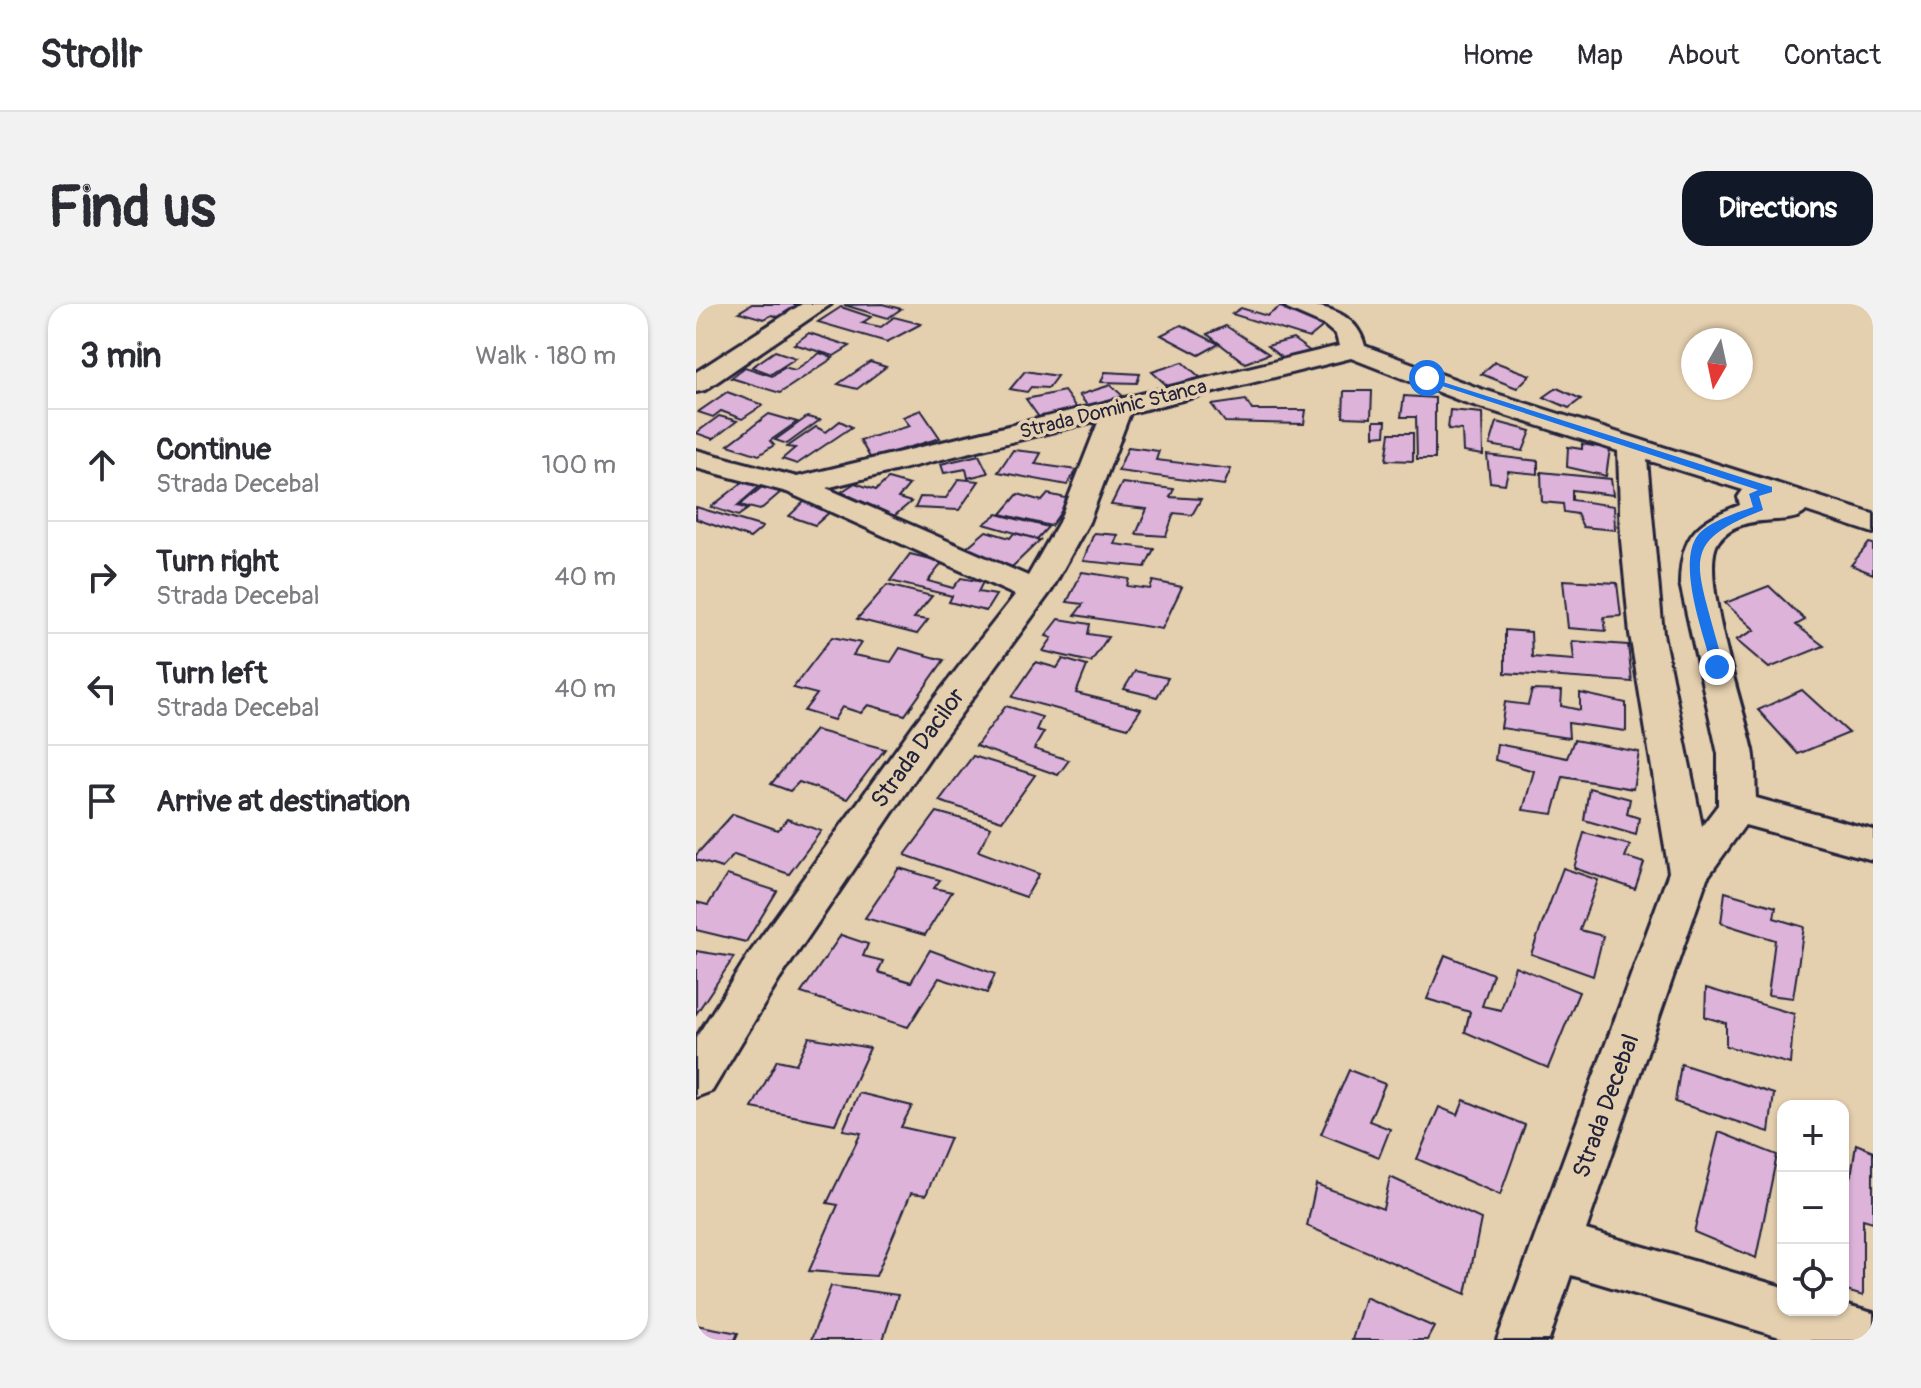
<!DOCTYPE html>
<meta charset="utf-8">
<style>
:root{--surface:#fff;--page:#f2f2f3;--text:#2b2b33;--muted:#7c7c81;--line:#e1e1e2;--accent:#111827}
body{margin:0;font-family:Pangolin,sans-serif;background:var(--page);color:var(--text)}
.controls{position:absolute;right:24px;bottom:24px;display:grid;overflow:hidden;border-radius:16px;box-shadow:0 2px 6px #0004}
.controls button{width:72px;height:72px;display:grid;place-items:center;padding:0;border:0;border-bottom:2px solid var(--line);background:var(--surface);color:var(--text);font:40px sans-serif}
.compass{position:absolute;left:985px;top:24px;width:72px;height:72px;border-radius:50%;background:var(--surface);box-shadow:0 2px 6px #0004;rotate:189deg}
.stop{position:absolute;width:24px;height:24px;margin:-18px;border:6px solid #1a73e8;border-radius:50%;background:#fff}
.stop.end{background:#1a73e8;border-color:#fff;box-shadow:0 2px 8px #0008}
.list{margin:0;padding:0;list-style:none}
h2{display:flex;justify-content:space-between;align-items:center;height:104px;margin:0;padding:0 32px;font-size:34px}
h2 small{font-size:26px;font-weight:400;color:var(--muted)}
.list li{display:grid;grid-template-columns:52px 1fr auto;gap:24px;align-items:center;box-sizing:border-box;height:112px;padding:0 32px;border-top:2px solid var(--line)}
.list b{display:block;font-size:30px;white-space:nowrap}
.list p{margin:0;font-size:26px;white-space:nowrap;color:var(--muted)}
.list em{font-size:26px;font-style:normal;color:var(--muted)}
.icon{flex:none;width:44px;height:44px;fill:none;stroke:currentColor;stroke-width:2;stroke-linecap:round;stroke-linejoin:round}
.map{position:relative;flex:none;width:1177px;height:1036px;overflow:hidden;border-radius:24px}
header{display:flex;align-items:center;gap:48px;box-sizing:border-box;height:112px;padding:0 40px;background:var(--surface);border-bottom:2px solid var(--line)}
header strong{font-size:38px}
nav{display:flex;gap:44px;margin-inline-start:auto;font-size:28px}
.intro{display:flex;align-items:center;justify-content:space-between;box-sizing:border-box;height:192px;padding:0 48px}
h1{margin:0;font-size:56px}
.button{padding:20px 36px;border-radius:24px;background:var(--accent);color:#fff;font-size:28px;font-weight:700}
main{display:flex;gap:48px;padding:0 48px}
aside{flex:1;background:var(--surface);border-radius:24px;box-shadow:0 2px 6px #0004}
.map>svg:first-child{display:block}
.building{fill:#ddb3da;stroke:#22223b;stroke-width:2}
.lines{fill:none;stroke-linecap:round;stroke-linejoin:round}
.minor-casing{stroke:#22223b;stroke-width:6}
.minor{fill:#e4cfae;fill-rule:evenodd}
.route{fill:#1a73e8}
.labels{text-anchor:middle;dominant-baseline:central;stroke-width:7;stroke-linejoin:round;paint-order:stroke}
.far-street-label{font-size:20px;fill:#22223b;stroke:#e4cfae}
.street-label{font-size:24px;fill:#22223b;stroke:#e4cfae}
</style>
<header>
<strong>Strollr</strong>
<nav><a>Home</a><a>Map</a><a>About</a><a>Contact</a></nav>
</header>
<div class="intro"><h1>Find us</h1><a class="button">Directions</a></div>
<main>
<aside>
<h2>3 min<small>Walk · 180 m</small></h2>
<ul class="list">
<li><svg class="icon" aria-label="ahead" viewBox="0 0 24 24"><path d="M12 20V5M6 11l6-6 6 6"/></svg><div><b>Continue</b><p>Strada Decebal</p></div><em>100 m</em></li>
<li><svg class="icon" aria-label="right" viewBox="0 0 24 24"><path d="M7 20v-9h11M14 6l5 5-5 5"/></svg><div><b>Turn right</b><p>Strada Decebal</p></div><em>40 m</em></li>
<li><svg class="icon" aria-label="left" viewBox="0 0 24 24"><path d="M17 20v-9H6M10 6l-5 5 5 5"/></svg><div><b>Turn left</b><p>Strada Decebal</p></div><em>40 m</em></li>
<li><svg class="icon" aria-label="arrive" viewBox="0 0 24 24"><path d="M6 21V4h12l-3 4 3 4H6"/></svg><div><b>Arrive at destination</b></div></li>
</ul>
</aside>
<div class="map">
<svg width="1177" height="1036" viewBox="0 0 1177 1036">
<rect width="100%" height="100%" fill="#e4cfae"/>
<filter id="ink" filterUnits="userSpaceOnUse"><feTurbulence type="fractalNoise" baseFrequency=".0125" numOctaves="2"/><feDisplacementMap in="SourceGraphic" scale="16" xChannelSelector="R" yChannelSelector="G"/><feConvolveMatrix kernelMatrix="1 2 1 2 8 2 1 2 1" color-interpolation-filters="sRGB"/></filter>
<g filter="url(#ink)">
<g class="building">
<polygon points="56,0 115,0 92,16 76,11 68,15 43,8"/>
<polygon points="186,0 205,5 192,14 148,1"/>
<polygon points="145,3 175,13 166,19 185,23 198,13 225,20 191,38 122,18"/>
<polygon points="584,3 631,19 613,34 536,10 545,4 571,12"/>
<polygon points="485,21 523,40 503,51 465,31"/>
<polygon points="530,22 573,50 549,59 511,30"/>
<polygon points="113,29 154,42 138,52 98,40"/>
<polygon points="597,35 618,50 591,58 571,42"/>
<polygon points="79,47 100,54 75,70 56,63"/>
<polygon points="124,49 137,54 84,89 35,74 49,63 76,72 88,63 99,66"/>
<polygon points="174,58 190,63 161,85 142,80"/>
<polygon points="487,58 506,75 475,85 456,68"/>
<polygon points="799,58 834,71 821,84 785,70"/>
<polygon points="329,67 361,72 352,84 335,83 331,88 314,85"/>
<polygon points="409,68 444,70 441,79 405,78"/>
<polygon points="415,81 432,97 396,107 383,91"/>
<polygon points="861,84 885,95 873,104 848,93"/>
<polygon points="368,87 384,109 347,119 330,95"/>
<polygon points="648,87 676,87 675,114 647,113"/>
<polygon points="31,88 67,101 46,115 25,107 17,113 2,108"/>
<polygon points="708,92 739,94 739,155 721,155 720,113 705,113"/>
<polygon points="550,96 556,106 610,106 608,120 529,118 516,101"/>
<polygon points="225,106 244,134 175,155 164,136 214,122 207,113"/>
<polygon points="754,106 786,109 787,151 767,148 766,126 752,125"/>
<polygon points="73,110 101,118 74,137 78,141 63,151 32,141"/>
<polygon points="23,112 41,117 17,135 0,129"/>
<polygon points="111,113 124,116 91,140 79,136"/>
<polygon points="144,117 156,123 101,160 86,155 99,144 91,143 120,123 130,128"/>
<polygon points="678,117 690,117 689,131 678,132"/>
<polygon points="801,118 835,127 827,147 794,141"/>
<polygon points="694,129 717,129 717,157 690,156"/>
<polygon points="886,140 914,145 910,172 871,163 872,143 886,145"/>
<polygon points="432,143 463,147 460,156 535,165 528,181 422,167"/>
<polygon points="317,146 345,149 339,160 381,166 371,181 302,168"/>
<polygon points="283,151 292,169 272,174 270,165 248,169 245,160"/>
<polygon points="791,151 842,157 842,170 812,167 809,180 794,178"/>
<polygon points="845,168 915,175 917,191 876,186 876,196 918,202 919,226 887,223 881,210 868,208 867,200 846,198"/>
<polygon points="192,175 213,181 202,194 215,198 198,212 145,188 159,179 180,186"/>
<polygon points="263,175 283,177 263,206 219,204 224,193 250,194"/>
<polygon points="47,178 64,182 41,202 52,205 42,212 15,203"/>
<polygon points="426,179 478,185 474,193 505,195 496,211 478,209 470,232 440,230 451,205 415,201"/>
<polygon points="66,183 85,188 64,206 44,201"/>
<polygon points="322,190 346,197 352,190 374,195 355,222 305,210"/>
<polygon points="110,196 136,206 119,221 93,212"/>
<polygon points="0,203 67,223 54,234 0,215"/>
<polygon points="301,210 352,223 341,235 288,220"/>
<polygon points="290,227 314,234 318,229 344,236 316,263 269,245"/>
<polygon points="398,229 422,231 418,240 458,245 449,263 387,257"/>
<polygon points="1173,239 1177,240 1177,270 1155,261"/>
<polygon points="214,250 247,258 232,277 257,284 265,274 287,278 282,288 300,291 290,307 253,298 256,292 194,277"/>
<polygon points="386,268 433,275 431,282 454,285 457,277 486,283 466,325 379,311 387,300 371,298"/>
<polygon points="867,276 921,279 925,312 908,313 910,327 872,324"/>
<polygon points="191,281 236,292 218,314 232,316 221,330 161,315"/>
<polygon points="1073,282 1109,316 1100,321 1128,342 1073,364 1040,336 1059,326 1029,299"/>
<polygon points="363,315 394,320 392,330 412,333 395,358 347,347 356,334 350,332"/>
<polygon points="809,326 835,328 836,353 878,356 876,337 932,341 936,378 809,369"/>
<polygon points="136,333 165,339 157,351 195,358 204,344 248,356 209,411 172,401 165,409 146,403 138,416 108,407 121,390 97,384"/>
<polygon points="367,355 391,362 380,389 445,405 432,424 316,393 340,358 361,364"/>
<polygon points="439,367 472,374 461,393 428,385"/>
<polygon points="836,386 866,387 865,402 884,406 884,389 930,399 930,427 872,419 873,434 805,424 809,398 832,401"/>
<polygon points="1106,386 1153,429 1102,450 1062,406"/>
<polygon points="310,402 346,413 340,426 348,428 338,445 373,456 362,471 280,442"/>
<polygon points="119,426 189,445 151,495 103,478 94,487 75,480"/>
<polygon points="878,436 943,448 937,485 867,473 857,510 827,506 838,467 799,456 801,440 871,454"/>
<polygon points="277,452 339,471 306,517 243,497"/>
<polygon points="893,484 934,495 931,510 943,514 940,531 888,516"/>
<polygon points="241,508 295,523 282,547 343,570 330,593 209,551"/>
<polygon points="37,510 82,526 91,515 125,527 93,570 38,551 26,564 0,556 0,551"/>
<polygon points="888,529 934,541 929,553 948,559 939,585 878,564"/>
<polygon points="203,564 244,576 238,584 256,588 229,631 169,614"/>
<polygon points="867,564 902,576 884,626 907,632 897,672 835,650"/>
<polygon points="31,571 81,587 50,638 0,626 0,598 12,601"/>
<polygon points="1029,588 1080,603 1078,614 1108,623 1097,694 1072,691 1079,636 1025,619"/>
<polygon points="145,631 172,640 167,652 187,657 182,668 215,678 234,646 299,670 291,689 243,674 212,723 105,689"/>
<polygon points="0,647 38,653 0,710"/>
<polygon points="749,651 797,670 786,702 805,706 819,662 883,688 852,764 769,728 774,708 731,695"/>
<polygon points="1010,684 1098,710 1094,760 1030,742 1030,719 1009,713"/>
<polygon points="113,733 174,744 139,820 56,804 81,756 100,760"/>
<polygon points="985,760 1078,790 1073,828 979,798"/>
<polygon points="653,766 689,780 673,817 694,825 683,853 625,830"/>
<polygon points="163,789 216,802 205,823 254,834 230,891 215,889 180,972 113,967 142,901 131,899 165,829 147,826"/>
<polygon points="768,796 829,821 804,891 721,855 743,803 762,811"/>
<polygon points="1023,828 1081,851 1060,954 998,928"/>
<polygon points="1160,840 1177,847 1177,918 1167,915 1167,992 1147,986 1147,870 1155,873"/>
<polygon points="694,873 785,915 770,990 611,922 620,880 687,905"/>
<polygon points="135,982 202,991 187,1036 115,1036"/>
<polygon points="669,993 738,1023 731,1036 656,1036"/>
<polygon points="0,1021 42,1029 39,1036 0,1036"/>
</g>
<g class="lines">
<g class="minor-casing">
<g id="minor">
<polygon points="106,0 135,0 9,86 0,88 0,68"/>
<path d="M588,0C620,0 660,4 669,42L785,85L1177,210V229L1110,207C1096,225 1044,205 1022,238C1002,269 1048,405 1057,446C1060,461 1059,479 1060,494L1177,526V556L1049,521L1011,574L890,926L1087,983V1006H1147V1001L1177,1009V1036H1094L875,971L853,1036H801L973,568L934,330L925,236L922,147L765,97L655,54L434,109L393,218L355,287L245,437L83,676L16,787L0,793V734L53,650L219,419L319,291L91,188L0,164V146L101,173L643,42L640,31L628,21L591,5ZM403,116L363,218L332,272L130,184ZM951,156L1047,186L1042,193L1044,201C1001,217 985,231 984,279L1022,450V501L1006,522L967,330Z"/>
</g>
</g>
<use href="#minor" class="minor"/>
</g>
</g>
<path class="route" d="M728,72L1076,183V188L1063,192L1067,206C986,237 999,256 1019,331C1022,342 1027,356 1026,366L1016,363C1008,332 980,259 1002,231C1014,217 1040,209 1057,203L1053,190L1062,186L728,76Z"/>
<g class="labels">
<g class="far-street-label">
<text transform="translate(417 105) rotate(-14)">Strada Dominic Stanca</text>
</g>
<g class="street-label">
<text transform="translate(222 444) rotate(-54)">Strada Dacilor</text>
<text transform="translate(910 802) rotate(-70)">Strada Decebal</text>
</g>
</g>
</svg>
<div class="controls">
<button>+</button>
<button>−</button>
<button><svg class="icon" aria-label="locate" viewBox="0 0 24 24"><circle cx="12" cy="12" r="6"/><path d="M12 2v4M12 18v4M2 12h4M18 12h4"/></svg></button>
</div>
<svg class="compass" viewBox="-18 -18 36 36"><path d="M0-13l5 13h-10z" fill="#e53935"/><path d="M0 13l5-13h-10z" fill="#7c7c81"/></svg>
<div class="stop" style="left:731px;top:74px"></div>
<div class="stop end" style="left:1021px;top:363px"></div>
</div>
</main>
